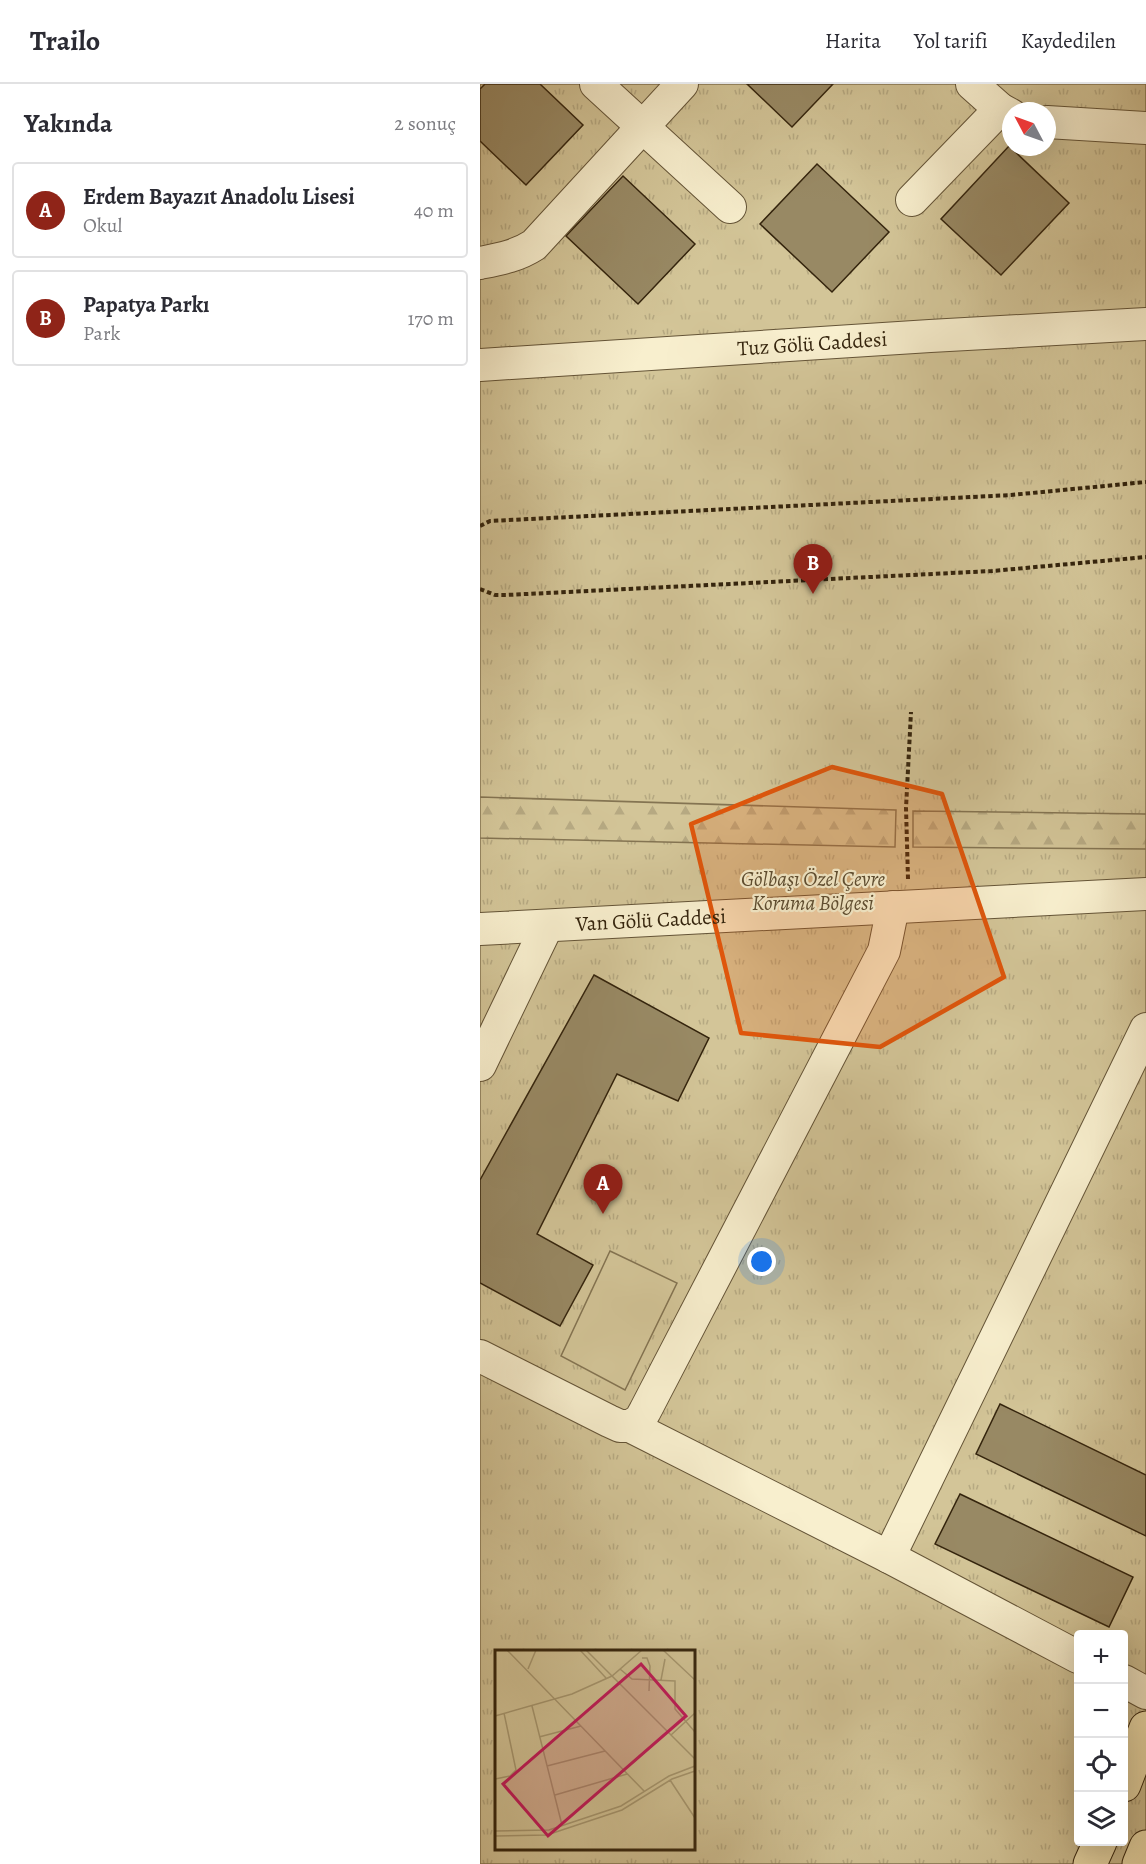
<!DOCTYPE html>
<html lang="tr">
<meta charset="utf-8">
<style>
:root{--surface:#fff;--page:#f7f7f7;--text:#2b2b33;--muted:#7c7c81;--line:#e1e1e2;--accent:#8f2418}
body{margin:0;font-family:Alegreya,serif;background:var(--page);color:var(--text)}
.controls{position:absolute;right:18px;bottom:18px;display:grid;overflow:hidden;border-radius:6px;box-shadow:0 6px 24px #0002}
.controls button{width:54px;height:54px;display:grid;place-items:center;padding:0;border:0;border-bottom:2px solid var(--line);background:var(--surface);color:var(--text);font:30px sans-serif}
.compass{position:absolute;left:522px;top:18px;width:54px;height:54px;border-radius:50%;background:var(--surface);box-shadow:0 6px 24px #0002;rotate:311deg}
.you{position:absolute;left:282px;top:1178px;width:21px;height:21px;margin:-15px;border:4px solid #fff;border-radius:50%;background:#1a73e8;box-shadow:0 0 0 9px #1a73e833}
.badge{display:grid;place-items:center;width:39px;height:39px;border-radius:50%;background:var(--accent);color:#fff;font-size:20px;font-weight:700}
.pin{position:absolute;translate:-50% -50px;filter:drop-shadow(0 2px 3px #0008)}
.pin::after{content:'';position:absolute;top:32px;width:21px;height:18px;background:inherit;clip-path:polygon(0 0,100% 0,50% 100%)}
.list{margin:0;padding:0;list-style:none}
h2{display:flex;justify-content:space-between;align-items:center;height:78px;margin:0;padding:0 24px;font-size:26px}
h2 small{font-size:20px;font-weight:400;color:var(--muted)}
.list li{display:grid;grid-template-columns:39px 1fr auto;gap:18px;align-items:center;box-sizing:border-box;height:96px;margin:0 12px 12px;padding:0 12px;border:2px solid var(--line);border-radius:6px}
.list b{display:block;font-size:22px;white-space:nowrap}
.list p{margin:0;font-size:20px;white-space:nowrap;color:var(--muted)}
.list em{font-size:20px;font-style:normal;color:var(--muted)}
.icon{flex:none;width:33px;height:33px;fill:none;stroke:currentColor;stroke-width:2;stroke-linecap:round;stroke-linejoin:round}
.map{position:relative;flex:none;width:666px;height:1780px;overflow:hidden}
header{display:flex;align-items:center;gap:36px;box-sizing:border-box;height:84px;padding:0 30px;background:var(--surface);border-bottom:2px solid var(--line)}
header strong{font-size:28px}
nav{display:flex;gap:33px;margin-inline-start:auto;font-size:21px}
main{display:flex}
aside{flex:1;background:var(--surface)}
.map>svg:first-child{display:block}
.grass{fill:url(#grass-tufts);stroke:#847452;stroke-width:1.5;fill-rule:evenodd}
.forest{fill:url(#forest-firs);stroke:#847452;stroke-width:1.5}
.pitch{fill:#d3c598;stroke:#847452;stroke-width:1.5}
.building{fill:#988964;stroke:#34240d;stroke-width:1.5}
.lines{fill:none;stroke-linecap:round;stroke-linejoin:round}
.minor-casing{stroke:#645437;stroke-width:34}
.major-casing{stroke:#34240d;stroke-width:35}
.path{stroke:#34240d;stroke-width:4;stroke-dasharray:4.5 3;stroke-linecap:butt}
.minor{stroke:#f8efce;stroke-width:32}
.major{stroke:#f4e6b4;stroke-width:33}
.marked{fill:#df560c;fill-opacity:0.2;stroke:#df560c;stroke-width:4.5;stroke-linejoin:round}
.labels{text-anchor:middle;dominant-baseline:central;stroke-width:4.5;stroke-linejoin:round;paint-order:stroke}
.street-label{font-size:21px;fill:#34240d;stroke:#f8efce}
.park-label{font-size:21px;font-style:italic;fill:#5c4c30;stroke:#f8efce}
.inset-road{fill:none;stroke:#a79871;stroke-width:1.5}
.view{fill:#c2185b;fill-opacity:0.15;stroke:#c2185b;stroke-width:3}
.inset-edge{fill:none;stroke:#34240d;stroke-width:3}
</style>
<header>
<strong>Trailo</strong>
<nav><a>Harita</a><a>Yol tarifi</a><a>Kaydedilen</a></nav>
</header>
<main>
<aside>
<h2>Yakında<small>2 sonuç</small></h2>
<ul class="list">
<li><span class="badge">A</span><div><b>Erdem Bayazıt Anadolu Lisesi</b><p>Okul</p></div><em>40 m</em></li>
<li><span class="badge">B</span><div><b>Papatya Parkı</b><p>Park</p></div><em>170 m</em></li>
</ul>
</aside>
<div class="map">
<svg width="666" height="1780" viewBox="0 0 666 1780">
<defs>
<pattern id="grass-tufts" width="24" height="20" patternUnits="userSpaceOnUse" patternTransform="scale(1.5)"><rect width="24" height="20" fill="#d3c598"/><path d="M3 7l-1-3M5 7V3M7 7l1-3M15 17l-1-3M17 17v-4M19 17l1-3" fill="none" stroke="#b6a982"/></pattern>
<pattern id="forest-firs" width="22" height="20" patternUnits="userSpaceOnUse" patternTransform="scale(1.5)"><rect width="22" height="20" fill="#d3c598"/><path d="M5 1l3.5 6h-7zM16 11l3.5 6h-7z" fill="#b6a982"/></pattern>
</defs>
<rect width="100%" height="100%" fill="#f4e6b4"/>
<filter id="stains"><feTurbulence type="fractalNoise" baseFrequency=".00333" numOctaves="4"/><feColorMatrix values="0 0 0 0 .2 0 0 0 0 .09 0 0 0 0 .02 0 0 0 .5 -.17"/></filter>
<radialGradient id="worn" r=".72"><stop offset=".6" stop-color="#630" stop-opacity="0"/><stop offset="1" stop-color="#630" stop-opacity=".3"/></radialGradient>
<path class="grass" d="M0,0H666V1780H0ZM531,27H567V63H531ZM598,1550H644V1758H598ZM16,1567H213V1764H16Z"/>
<g class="forest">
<polygon points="0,713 416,726 415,763 0,754"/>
<polygon points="433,727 666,730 666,765 433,763"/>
</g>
<polygon class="pitch" points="130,1167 197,1199 145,1306 81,1272"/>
<g class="building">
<polygon points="5,0 60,0 103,41 46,101 0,57 0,5"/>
<polygon points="267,0 353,0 312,43"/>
<polygon points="529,62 589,119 521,191 461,135"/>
<polygon points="337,80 409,148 352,208 280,140"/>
<polygon points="143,92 215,160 158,220 86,152"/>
<polygon points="114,891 229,954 198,1017 137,990 57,1150 113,1181 80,1242 0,1199 0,1096"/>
<polygon points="520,1320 666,1391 666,1452 496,1370"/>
<polygon points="480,1410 653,1493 629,1543 455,1460"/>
</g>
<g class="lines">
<g class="minor-casing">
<g id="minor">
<polyline points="116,0 250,123"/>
<polyline points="492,0 520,25 531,31"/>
<polyline points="567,38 666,44"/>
<polyline points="432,116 520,25"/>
<path d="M0,179C20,175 37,172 54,161L202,0"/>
<path id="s1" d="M0,281L450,252L666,240"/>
<path id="s2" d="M0,845L666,810"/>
<polyline points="0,981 67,842"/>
<polyline points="0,1272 129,1337 140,1342 150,1342 409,1473 598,1573"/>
<polyline points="150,1342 160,1336 165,1327 404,867 413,823"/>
<polyline points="409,1473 666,945"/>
<polyline points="644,1597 666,1609"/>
</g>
</g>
<g class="major-casing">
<g id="major">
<polyline points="644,1701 666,1644"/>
<polyline points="610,1780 620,1758"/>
<polyline points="659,1780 666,1763"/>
</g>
</g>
<g class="path">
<polyline points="0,442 10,437 531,411 666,398"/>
<polyline points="0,505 15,511 26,511 512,487 666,473"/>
<polyline points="428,795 426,724 431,628"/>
</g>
<use href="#minor" class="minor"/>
<use href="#major" class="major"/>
</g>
<path class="marked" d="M352,683L462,710L524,893L400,963L261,949L211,740Z"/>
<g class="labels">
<g class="street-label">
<text stroke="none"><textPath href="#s1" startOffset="333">Tuz Gölü Caddesi</textPath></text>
<text stroke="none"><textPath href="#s2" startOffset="171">Van Gölü Caddesi</textPath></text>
</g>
<g class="park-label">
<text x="333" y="795">Gölbaşı Özel Çevre<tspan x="333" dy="24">Koruma Bölgesi</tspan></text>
</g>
</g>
<g transform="translate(15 1566)">
<rect width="200" height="200" fill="#f4e6b4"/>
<path d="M0,0H199V199H0Z" fill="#d3c598"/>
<path d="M77,46L118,95L115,98L74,48Z" fill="#d3c598"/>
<path d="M51,0H68L94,28L61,43L41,20Z" fill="#d3c598"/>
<path class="inset-road" d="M12,0L149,141M85,0L111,28M91,0L200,109M168,0L200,30M147,8H152L155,16L154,41M33,19L41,0M125,19L137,29L180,31V59L200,82M166,30L170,9M37,56L67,175M0,66L77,44L117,26L147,0M176,85L200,63M44,87L86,76M52,116L110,101M0,129L15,126L21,120L9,63M175,130L200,168M60,145L132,124M0,181L54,180L126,156L174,126L200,116M0,186L52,185L127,160L177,129L200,121"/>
<path class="view" d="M146,14L191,66L53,186L8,134Z"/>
<rect width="200" height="200" class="inset-edge"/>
</g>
<rect width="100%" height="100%" filter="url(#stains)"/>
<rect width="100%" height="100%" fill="url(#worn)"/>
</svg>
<div class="controls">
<button>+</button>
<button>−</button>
<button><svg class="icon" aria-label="locate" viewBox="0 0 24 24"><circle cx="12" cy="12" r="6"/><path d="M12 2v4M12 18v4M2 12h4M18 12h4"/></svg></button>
<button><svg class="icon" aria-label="layers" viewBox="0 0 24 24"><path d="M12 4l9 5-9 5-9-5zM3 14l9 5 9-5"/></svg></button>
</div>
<svg class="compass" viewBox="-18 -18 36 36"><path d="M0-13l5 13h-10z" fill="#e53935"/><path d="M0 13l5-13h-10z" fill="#7c7c81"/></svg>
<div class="you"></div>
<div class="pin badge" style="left:123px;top:1130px">A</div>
<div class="pin badge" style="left:333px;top:510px">B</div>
</div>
</main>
